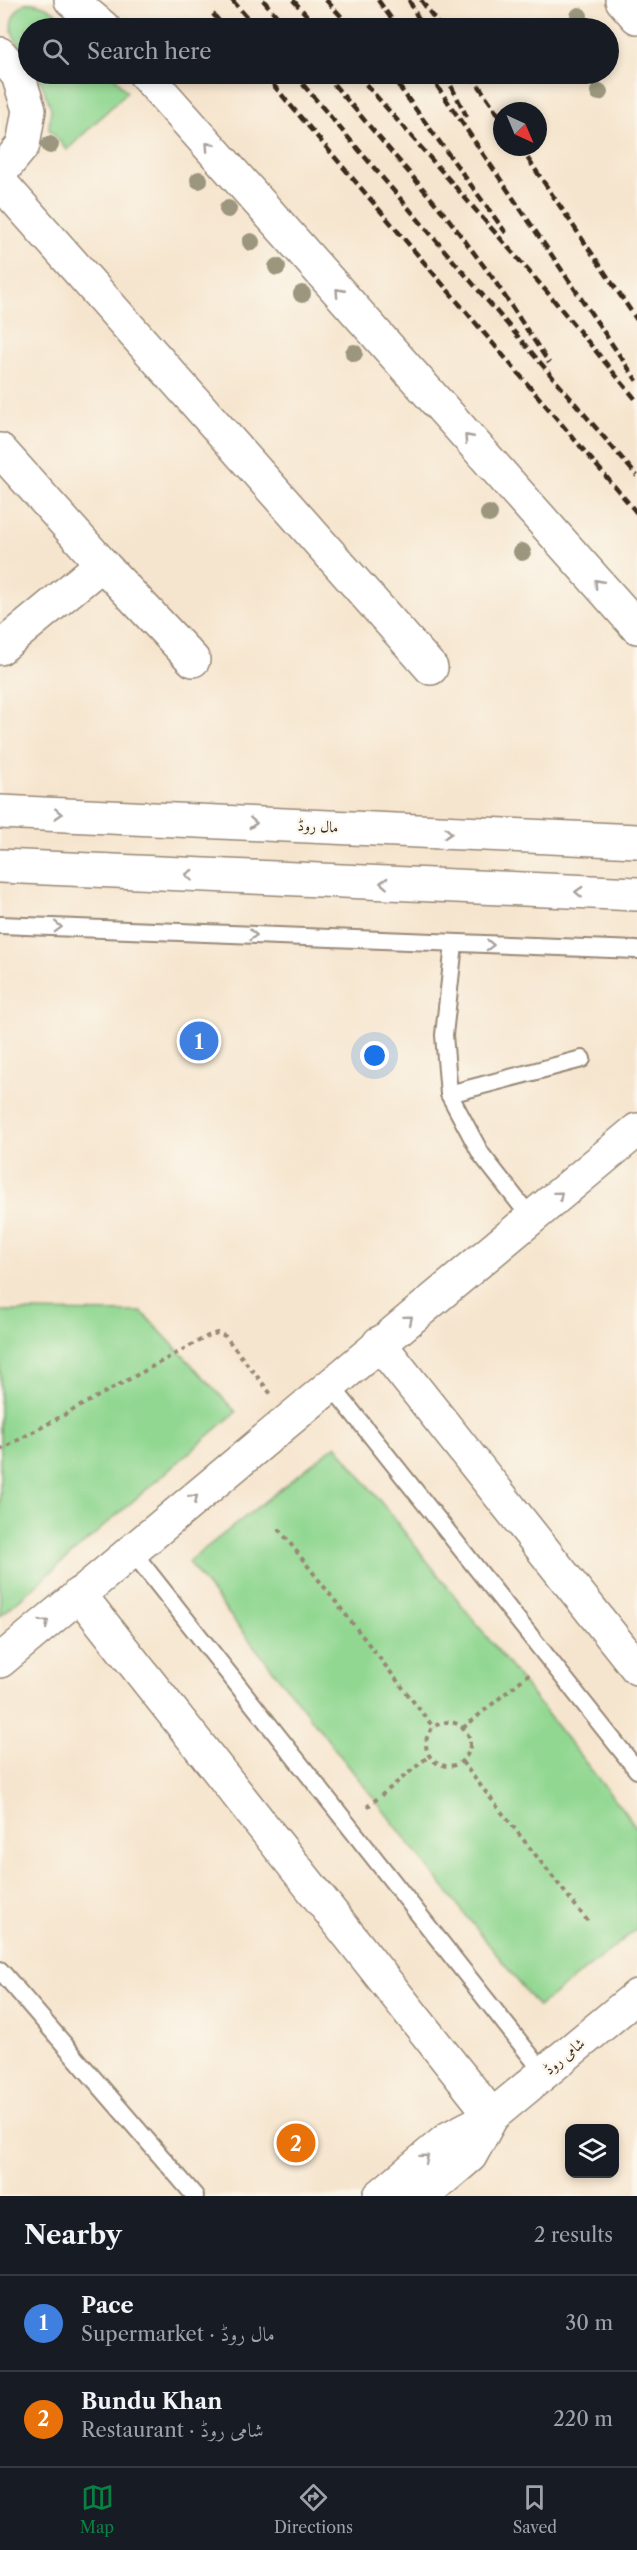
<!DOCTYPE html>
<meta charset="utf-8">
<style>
:root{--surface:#171b24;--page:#242831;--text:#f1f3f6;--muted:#9ea1a6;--line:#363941;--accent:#0b8043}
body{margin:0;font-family:"Libre Caslon Text",Amiri,serif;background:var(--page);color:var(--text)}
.controls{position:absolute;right:18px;bottom:18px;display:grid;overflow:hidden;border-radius:12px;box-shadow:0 3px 9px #0003}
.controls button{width:54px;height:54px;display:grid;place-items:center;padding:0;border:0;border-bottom:2px solid var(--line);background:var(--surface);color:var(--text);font:30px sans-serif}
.compass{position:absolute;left:493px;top:102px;width:54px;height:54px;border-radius:50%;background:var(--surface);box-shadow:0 3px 9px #0003;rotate:136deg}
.you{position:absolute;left:375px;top:1056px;width:21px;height:21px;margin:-15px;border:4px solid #fff;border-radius:50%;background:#1a73e8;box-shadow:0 0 0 9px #1a73e833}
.badge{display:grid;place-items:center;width:39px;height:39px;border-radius:50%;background:var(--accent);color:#fff;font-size:20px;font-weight:700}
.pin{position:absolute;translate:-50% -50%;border:3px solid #fff;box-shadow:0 2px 6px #0006}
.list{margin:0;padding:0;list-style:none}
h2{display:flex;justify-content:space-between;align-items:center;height:78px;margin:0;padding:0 24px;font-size:26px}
h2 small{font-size:20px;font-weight:400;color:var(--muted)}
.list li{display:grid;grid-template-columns:39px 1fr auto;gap:18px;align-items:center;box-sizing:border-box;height:96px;padding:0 24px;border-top:2px solid var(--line)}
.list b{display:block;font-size:22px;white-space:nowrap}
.list p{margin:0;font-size:20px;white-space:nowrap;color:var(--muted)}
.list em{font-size:20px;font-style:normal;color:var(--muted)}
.icon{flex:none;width:33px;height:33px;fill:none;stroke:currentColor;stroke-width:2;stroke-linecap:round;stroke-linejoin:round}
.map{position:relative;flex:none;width:637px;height:2196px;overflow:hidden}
.search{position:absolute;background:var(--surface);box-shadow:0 3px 9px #0003;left:18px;right:18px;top:18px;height:66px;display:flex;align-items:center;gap:15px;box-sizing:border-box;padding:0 21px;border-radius:33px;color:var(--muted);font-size:22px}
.sheet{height:270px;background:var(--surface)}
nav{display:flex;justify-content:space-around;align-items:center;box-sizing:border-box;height:84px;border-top:2px solid var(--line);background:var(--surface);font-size:16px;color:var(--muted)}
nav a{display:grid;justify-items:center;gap:3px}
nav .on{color:var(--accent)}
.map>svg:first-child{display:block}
.green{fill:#91d791;stroke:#668058;stroke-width:1.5}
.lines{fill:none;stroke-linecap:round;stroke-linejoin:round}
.lane-casing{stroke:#988876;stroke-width:20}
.street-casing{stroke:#988876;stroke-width:36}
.secondary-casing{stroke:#988876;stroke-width:36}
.path{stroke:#988876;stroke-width:4;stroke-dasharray:4.5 4.5;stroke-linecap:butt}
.lane{stroke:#fff;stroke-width:16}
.street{stroke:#fff;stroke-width:33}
.secondary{stroke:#fff;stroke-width:33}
.rail{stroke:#3b2a1e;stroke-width:4.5;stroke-dasharray:9 4.5;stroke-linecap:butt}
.tree{fill:#9b967d}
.oneway{stroke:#a79f9a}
.labels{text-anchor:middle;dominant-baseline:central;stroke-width:5;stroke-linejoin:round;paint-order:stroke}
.street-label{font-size:15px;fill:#3b2a1e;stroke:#fbf7ec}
</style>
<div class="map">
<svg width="637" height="2196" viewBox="0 0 637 2196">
<rect width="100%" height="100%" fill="#fbf7ec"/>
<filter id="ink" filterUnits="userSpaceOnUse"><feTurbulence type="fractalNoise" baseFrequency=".0167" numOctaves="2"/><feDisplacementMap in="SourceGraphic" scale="12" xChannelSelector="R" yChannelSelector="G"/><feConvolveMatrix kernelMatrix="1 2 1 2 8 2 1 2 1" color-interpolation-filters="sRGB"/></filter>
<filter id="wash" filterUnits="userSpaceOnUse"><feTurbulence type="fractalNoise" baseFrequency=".008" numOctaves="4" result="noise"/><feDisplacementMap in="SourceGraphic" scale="24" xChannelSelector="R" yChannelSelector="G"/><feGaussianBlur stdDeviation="1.35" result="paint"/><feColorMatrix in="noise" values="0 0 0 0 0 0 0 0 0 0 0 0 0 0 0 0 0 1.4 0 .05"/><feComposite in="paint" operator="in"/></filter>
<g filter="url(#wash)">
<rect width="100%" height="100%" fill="#f6e5ce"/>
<g class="green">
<path d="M25,3C47,2 59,15 74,28H28V59C14,37 0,23 25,3Z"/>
<polygon points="38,74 112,74 127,92 67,150 49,129 51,108"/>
<polygon points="0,1311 142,1312 236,1412 0,1616"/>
<polygon points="336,1445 637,1828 637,1929 538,2007 188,1562"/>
</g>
</g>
<g filter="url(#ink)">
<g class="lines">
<g class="lane-casing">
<g id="lane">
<polyline points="0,925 637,950"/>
<polyline points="454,944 444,1035 449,1094 481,1154 531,1218"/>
<polyline points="449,1094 582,1059"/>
<polyline points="330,1384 637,1770"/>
<polyline points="131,1550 544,2073"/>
<polyline points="0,1970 195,2196"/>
</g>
</g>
<g class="street-casing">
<g id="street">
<polyline points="71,0 104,28"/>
<polyline points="622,0 637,17"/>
<polyline points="0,54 18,75 29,110 23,145 0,173"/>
<polyline points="145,74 637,627"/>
<polyline points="0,182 431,668"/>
<polyline points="0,450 102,564 193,660"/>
<polyline points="0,648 102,564"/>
<polyline points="379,1343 637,1668"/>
<polyline points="79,1594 492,2116"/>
<polyline points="0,1661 637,1130"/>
<polyline points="380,2196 449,2138 492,2116 637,1996"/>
<polyline points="423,2196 470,2156 492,2116"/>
</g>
</g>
<g class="secondary-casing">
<g id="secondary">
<polyline points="0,812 637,841"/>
<polyline points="0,866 637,894"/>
</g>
</g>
<g class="path">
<polyline points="0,1450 208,1336 217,1333 225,1336 271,1394"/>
<polyline points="279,1529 434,1728"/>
<circle cx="448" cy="1744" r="22"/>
<polyline points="463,1728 529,1674"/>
<polyline points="462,1762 590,1924"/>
<polyline points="367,1807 429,1756"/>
</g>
<use href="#lane" class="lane"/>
<use href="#street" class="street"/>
<use href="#secondary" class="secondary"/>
<g class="rail">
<polyline points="232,0 256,28"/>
<polyline points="263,0 287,28"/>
<polyline points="293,0 318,28"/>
<polyline points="326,0 352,28"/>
<polyline points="378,0 398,28"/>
<polyline points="409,0 423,28"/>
<polyline points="421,0 441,28"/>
<polyline points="213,14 225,28"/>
<polyline points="264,74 637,513"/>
<polyline points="294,74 637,476"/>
<polyline points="325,74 447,217 492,277 549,363"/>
<polyline points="357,74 547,292 637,401"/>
<polyline points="390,74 506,233"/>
<polyline points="429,74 637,381"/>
<polyline points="445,74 467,117"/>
<polyline points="471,74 502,120"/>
<polyline points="520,147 637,320"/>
</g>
</g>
<g class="tree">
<circle cx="579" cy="16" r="9"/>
<circle cx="599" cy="92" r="9"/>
<circle cx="50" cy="145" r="9"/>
<circle cx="199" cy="180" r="9"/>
<circle cx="228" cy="209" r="9"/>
<circle cx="251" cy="242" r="9"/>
<circle cx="277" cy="267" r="9"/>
<circle cx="302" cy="294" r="9"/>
<circle cx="354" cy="353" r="9"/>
<circle cx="489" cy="514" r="9"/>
<circle cx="522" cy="552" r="9"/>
</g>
<defs><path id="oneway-chevron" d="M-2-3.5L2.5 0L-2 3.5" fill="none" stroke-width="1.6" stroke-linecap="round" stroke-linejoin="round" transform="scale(1.5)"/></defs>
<g class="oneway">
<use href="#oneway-chevron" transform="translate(209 146) rotate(-132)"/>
<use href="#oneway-chevron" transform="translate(339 292) rotate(-132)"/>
<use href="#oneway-chevron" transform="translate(468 438) rotate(-132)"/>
<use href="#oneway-chevron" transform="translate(598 583) rotate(-132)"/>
<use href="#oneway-chevron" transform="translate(58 814) rotate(3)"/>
<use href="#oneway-chevron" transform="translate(253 823) rotate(3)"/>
<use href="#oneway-chevron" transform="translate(448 833) rotate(3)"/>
<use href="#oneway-chevron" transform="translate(189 875) rotate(-177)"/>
<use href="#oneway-chevron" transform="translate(384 883) rotate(-177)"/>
<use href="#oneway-chevron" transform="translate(579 892) rotate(-177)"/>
<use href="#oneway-chevron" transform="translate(58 927) rotate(2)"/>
<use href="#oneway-chevron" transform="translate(253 935) rotate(2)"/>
<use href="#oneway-chevron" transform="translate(490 945) rotate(2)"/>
<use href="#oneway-chevron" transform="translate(559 1195) rotate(-40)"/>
<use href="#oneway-chevron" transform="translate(409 1319) rotate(-40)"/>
<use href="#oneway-chevron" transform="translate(194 1498) rotate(-40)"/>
<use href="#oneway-chevron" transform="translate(45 1623) rotate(-40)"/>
<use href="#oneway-chevron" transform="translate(425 2158) rotate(-40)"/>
</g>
</g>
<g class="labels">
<g class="street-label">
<text transform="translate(318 826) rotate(3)">مال روڈ</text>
<text transform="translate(564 2056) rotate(-40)">شامی روڈ</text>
</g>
</g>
</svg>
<div class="controls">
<button><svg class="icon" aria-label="layers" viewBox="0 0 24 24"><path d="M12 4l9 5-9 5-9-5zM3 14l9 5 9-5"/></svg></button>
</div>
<svg class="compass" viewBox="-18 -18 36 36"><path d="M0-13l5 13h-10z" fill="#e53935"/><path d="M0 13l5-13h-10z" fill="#9ea1a6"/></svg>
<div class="you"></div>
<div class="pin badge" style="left:199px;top:1041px;background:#3f7fe0">1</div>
<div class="pin badge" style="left:296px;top:2143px;background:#e8710a">2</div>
<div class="search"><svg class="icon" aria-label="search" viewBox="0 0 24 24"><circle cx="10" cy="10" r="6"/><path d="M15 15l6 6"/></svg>Search here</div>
</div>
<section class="sheet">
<h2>Nearby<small>2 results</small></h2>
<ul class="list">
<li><span class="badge" style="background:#3f7fe0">1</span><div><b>Pace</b><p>Supermarket · مال روڈ</p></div><em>30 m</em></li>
<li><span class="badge" style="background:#e8710a">2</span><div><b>Bundu Khan</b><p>Restaurant · شامی روڈ</p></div><em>220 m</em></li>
</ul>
</section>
<nav>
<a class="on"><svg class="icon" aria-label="map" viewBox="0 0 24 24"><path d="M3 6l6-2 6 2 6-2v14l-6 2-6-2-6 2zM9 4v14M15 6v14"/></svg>Map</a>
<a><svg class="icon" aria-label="directions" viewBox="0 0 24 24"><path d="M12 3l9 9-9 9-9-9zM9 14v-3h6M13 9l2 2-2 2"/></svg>Directions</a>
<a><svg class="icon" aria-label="saved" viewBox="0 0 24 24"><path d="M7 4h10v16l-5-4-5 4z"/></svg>Saved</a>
</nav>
